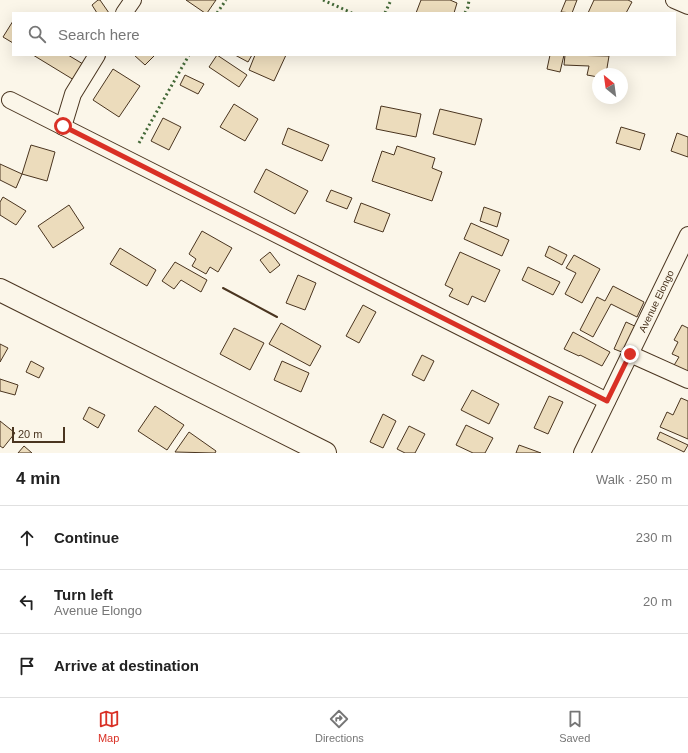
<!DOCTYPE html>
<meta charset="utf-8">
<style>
:root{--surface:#fff;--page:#f2f2f2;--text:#222;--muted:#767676;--line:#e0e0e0;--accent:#d93025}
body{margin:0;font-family:Arial,sans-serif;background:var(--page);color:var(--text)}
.compass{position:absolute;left:592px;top:68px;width:36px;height:36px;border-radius:50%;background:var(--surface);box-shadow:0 4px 16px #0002;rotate:331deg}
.scale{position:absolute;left:12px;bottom:10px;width:53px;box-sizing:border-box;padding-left:4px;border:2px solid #4a3520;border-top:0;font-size:11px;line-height:14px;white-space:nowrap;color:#4a3520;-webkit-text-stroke:3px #fbf6e9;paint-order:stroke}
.stop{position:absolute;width:12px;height:12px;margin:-9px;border:3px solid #d93025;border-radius:50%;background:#fff}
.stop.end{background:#d93025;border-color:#fff;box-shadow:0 1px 4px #0008}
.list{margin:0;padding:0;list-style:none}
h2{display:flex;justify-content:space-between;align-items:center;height:52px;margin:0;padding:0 16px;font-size:17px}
h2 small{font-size:13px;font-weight:400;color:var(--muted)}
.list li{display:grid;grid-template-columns:26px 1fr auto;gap:12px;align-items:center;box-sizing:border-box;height:64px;padding:0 16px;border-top:1px solid var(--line)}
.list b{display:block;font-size:15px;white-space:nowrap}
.list p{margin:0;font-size:13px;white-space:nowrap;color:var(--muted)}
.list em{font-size:13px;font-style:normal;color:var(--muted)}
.icon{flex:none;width:22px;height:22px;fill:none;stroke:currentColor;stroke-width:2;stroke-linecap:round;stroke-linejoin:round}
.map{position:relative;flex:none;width:688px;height:453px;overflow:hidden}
.search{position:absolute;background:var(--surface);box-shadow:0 4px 16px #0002;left:12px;right:12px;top:12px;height:44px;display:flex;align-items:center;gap:10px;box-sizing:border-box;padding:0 14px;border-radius:0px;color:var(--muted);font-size:15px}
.sheet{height:244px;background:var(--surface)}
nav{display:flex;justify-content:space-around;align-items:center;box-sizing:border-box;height:56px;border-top:1px solid var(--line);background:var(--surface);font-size:11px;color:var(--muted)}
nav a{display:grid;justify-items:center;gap:2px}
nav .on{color:var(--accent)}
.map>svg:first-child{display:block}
.building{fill:#ecdcbc;stroke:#4a3520}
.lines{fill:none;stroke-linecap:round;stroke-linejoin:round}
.street-casing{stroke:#4a3520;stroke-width:18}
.secondary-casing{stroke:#4a3520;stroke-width:24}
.street{stroke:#fbf6e9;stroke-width:16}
.secondary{stroke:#fbf6e9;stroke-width:22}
.hedge{stroke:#436837;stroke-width:3;stroke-dasharray:2 3;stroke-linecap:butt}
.wall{stroke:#4a3520;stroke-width:2}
.route{stroke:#d93025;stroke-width:5}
.labels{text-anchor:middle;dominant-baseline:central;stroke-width:3;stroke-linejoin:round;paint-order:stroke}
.street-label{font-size:10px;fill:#4a3520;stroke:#fbf6e9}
</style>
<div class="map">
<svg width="688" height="453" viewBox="0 0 688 453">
<rect width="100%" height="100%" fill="#fbf6e9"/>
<g class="building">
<polygon points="98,0 100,0 109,13 97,13 92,5"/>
<polygon points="186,0 216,0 207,13 205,13"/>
<polygon points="421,0 450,0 457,3 454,13 416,13"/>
<polygon points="566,0 577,0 572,13 561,12"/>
<polygon points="594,0 628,0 632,2 626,13 588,13"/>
<polygon points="13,21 13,43 3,37"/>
<polygon points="33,55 68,55 83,64 74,80"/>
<polygon points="134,55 155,55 145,65"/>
<polygon points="217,55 247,75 239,87 209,67"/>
<polygon points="235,55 252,55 248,62"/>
<polygon points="255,55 286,55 274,81 249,70"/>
<polygon points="550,55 564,55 560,72 547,69"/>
<polygon points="565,55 609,56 606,74 598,74 598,77 587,75 589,66 564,65"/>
<polygon points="113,69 140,86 119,117 93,100"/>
<polygon points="185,75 204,84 198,94 180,85"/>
<polygon points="234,104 258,119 245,141 220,127"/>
<polygon points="381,106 421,114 416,137 376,129"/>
<polygon points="440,109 482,119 475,145 433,134"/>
<polygon points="163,118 181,127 169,150 151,141"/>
<polygon points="621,127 645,134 640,150 616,143"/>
<polygon points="288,128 329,145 322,161 282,144"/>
<polygon points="677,133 688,137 688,157 671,151"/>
<polygon points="31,145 55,152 47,181 22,174"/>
<polygon points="397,146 435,158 432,168 442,172 432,201 372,181 382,151 394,155"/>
<polygon points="0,164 22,174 16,188 0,180"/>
<polygon points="266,169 308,191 295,214 254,192"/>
<polygon points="331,190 352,198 347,209 326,201"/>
<polygon points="3,197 26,211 16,225 0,215 0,202"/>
<polygon points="361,203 390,214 383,232 354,222"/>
<polygon points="69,205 84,228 53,248 38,226"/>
<polygon points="484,207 501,213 497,227 480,221"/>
<polygon points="471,223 509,240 502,256 464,239"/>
<polygon points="202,231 232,248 218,272 210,267 206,274 192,266 196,259 189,254"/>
<polygon points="549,246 567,255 562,265 545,256"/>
<polygon points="120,248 156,270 147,286 110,264"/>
<polygon points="270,252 280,265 270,273 260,260"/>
<polygon points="460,252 500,270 485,302 472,296 468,305 449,296 453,289 445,285"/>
<polygon points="574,255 600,269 582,303 565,294 576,273 566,268"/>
<polygon points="175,262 207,280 201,292 181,280 174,289 162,281"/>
<polygon points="528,267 560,282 553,295 522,280"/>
<polygon points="298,275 316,283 305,310 286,303"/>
<polygon points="613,286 644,302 637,317 611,304 593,337 580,330 597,297 605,301"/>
<polygon points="363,305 376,312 359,343 346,336"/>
<polygon points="626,322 639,328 627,354 614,349"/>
<polygon points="281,323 321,346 310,366 269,344"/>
<polygon points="682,325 688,328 688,374 673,367 679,357 672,354 678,342 674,340"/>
<polygon points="234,328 264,343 250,370 220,354"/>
<polygon points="573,332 610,352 602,366 580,355 579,356 564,349"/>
<polygon points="0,344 8,348 0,362"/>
<polygon points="422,355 434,361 424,381 412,375"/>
<polygon points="31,361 44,368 39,378 26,372"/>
<polygon points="282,361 309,373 301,392 274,380"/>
<polygon points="0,379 18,385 15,395 0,391"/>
<polygon points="472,390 499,404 489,424 461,410"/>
<polygon points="549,396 563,402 548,434 534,428"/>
<polygon points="681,398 688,401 688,439 660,427 667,412 673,415"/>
<polygon points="155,406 184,425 167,450 138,431"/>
<polygon points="89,407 105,415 98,428 83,419"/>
<polygon points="383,414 396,421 383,448 370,442"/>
<polygon points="0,421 15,433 3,448 0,446"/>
<polygon points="466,425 493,438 485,453 473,453 456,445"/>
<polygon points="409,426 425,434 415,453 405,453 397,449"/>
<polygon points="189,432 216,451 215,453 175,452"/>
<polygon points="660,432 688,445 684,452 657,439"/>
<polygon points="519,445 541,453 516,453"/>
<polygon points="24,446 32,453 18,453"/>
</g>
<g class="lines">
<g class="street-casing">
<g id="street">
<polyline points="674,0 688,6"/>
<polyline points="124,13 133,0"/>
<polyline points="10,100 607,401"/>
<polyline points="63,127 73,94 97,55"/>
<polyline points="630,354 688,380"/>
<path id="s1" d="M582,453L688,235"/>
</g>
</g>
<g class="secondary-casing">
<polyline id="secondary" points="0,290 325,453"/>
</g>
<use href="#street" class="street"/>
<use href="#secondary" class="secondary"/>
<g class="hedge">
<polyline points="323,0 352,13"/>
<polyline points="217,13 226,0"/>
<polyline points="385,13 391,0"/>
<polyline points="465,13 468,7 469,0"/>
<polyline points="139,143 189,55"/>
</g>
<polyline class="wall" points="223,288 277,317"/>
</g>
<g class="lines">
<polyline class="route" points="63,126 607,401 630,354"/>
</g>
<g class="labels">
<g class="street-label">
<text stroke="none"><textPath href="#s1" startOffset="169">Avenue Elongo</textPath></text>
</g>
</g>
</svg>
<svg class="compass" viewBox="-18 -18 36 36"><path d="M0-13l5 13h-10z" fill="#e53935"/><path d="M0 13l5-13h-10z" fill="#767676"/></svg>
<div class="scale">20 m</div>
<div class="stop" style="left:63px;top:126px"></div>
<div class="stop end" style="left:630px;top:354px"></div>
<div class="search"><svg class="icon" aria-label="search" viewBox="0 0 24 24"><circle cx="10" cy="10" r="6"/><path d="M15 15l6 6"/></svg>Search here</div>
</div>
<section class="sheet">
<h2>4 min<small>Walk · 250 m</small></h2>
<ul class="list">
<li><svg class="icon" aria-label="ahead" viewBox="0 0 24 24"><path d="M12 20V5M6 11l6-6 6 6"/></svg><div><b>Continue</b></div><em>230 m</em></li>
<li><svg class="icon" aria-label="left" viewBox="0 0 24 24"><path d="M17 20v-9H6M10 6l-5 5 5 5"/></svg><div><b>Turn left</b><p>Avenue Elongo</p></div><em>20 m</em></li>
<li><svg class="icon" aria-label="arrive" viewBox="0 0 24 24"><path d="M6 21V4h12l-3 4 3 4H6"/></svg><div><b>Arrive at destination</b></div></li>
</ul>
</section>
<nav>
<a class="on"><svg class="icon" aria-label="map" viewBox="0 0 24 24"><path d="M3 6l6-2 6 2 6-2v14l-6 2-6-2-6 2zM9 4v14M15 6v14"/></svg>Map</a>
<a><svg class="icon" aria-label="directions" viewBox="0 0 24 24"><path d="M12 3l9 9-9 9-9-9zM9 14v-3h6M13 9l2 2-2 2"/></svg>Directions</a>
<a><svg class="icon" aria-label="saved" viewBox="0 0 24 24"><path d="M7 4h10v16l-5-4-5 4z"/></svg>Saved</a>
</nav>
